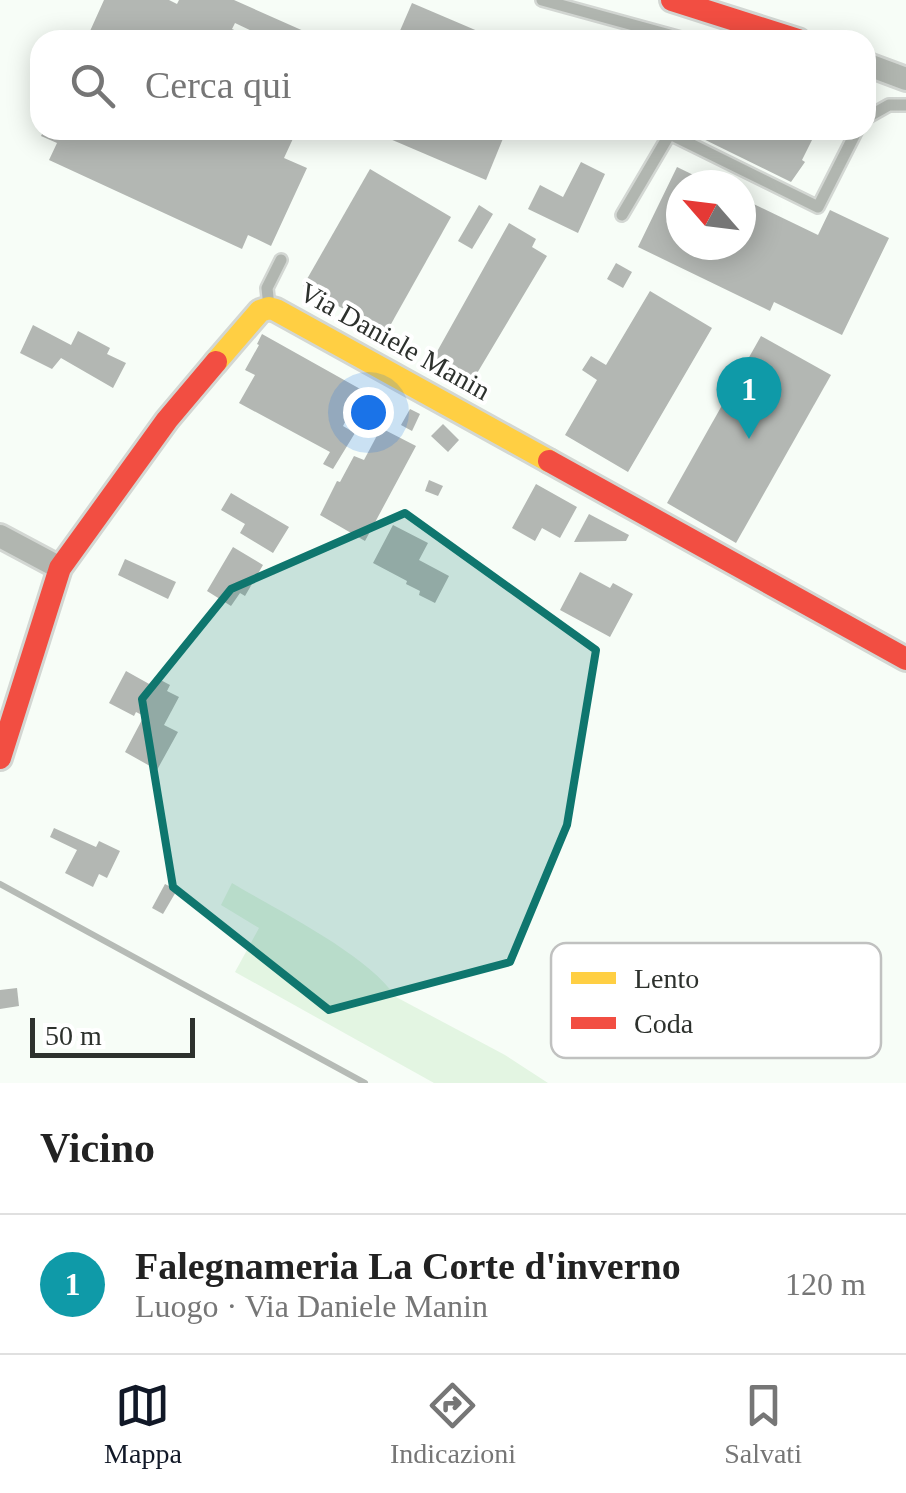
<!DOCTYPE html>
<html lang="it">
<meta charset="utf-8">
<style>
:root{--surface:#fff;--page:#f2f2f2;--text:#222;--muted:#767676;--line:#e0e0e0;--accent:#111827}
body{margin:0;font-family:Georgia,serif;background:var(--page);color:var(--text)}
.compass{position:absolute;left:666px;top:170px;width:90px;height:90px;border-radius:50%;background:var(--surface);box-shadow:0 5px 25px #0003;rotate:298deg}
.scale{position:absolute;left:30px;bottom:25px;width:165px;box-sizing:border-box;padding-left:10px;border:5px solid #2d312d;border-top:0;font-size:28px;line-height:35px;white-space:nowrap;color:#2d312d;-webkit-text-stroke:8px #fff;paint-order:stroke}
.you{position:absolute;left:368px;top:412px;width:35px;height:35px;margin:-25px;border:8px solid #fff;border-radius:50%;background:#1a73e8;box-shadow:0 0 0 15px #1a73e833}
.badge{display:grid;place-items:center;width:65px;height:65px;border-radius:50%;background:var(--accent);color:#fff;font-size:32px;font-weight:700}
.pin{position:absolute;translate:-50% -82px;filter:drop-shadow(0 2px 5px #0008)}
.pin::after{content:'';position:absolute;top:52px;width:35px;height:30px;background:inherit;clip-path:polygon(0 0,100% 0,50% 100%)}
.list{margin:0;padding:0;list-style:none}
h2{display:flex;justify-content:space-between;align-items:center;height:130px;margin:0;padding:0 40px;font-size:42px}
h2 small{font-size:32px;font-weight:400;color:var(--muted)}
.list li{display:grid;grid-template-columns:65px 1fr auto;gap:30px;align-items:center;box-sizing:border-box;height:140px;padding:0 40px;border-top:2px solid var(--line)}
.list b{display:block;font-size:38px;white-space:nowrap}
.list p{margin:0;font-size:32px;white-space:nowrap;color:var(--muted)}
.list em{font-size:32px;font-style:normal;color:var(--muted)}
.icon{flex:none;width:55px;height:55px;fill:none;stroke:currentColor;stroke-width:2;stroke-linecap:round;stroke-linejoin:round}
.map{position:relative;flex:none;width:906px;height:1083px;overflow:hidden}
.search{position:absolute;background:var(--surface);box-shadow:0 5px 25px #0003;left:30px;right:30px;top:30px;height:110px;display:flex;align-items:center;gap:25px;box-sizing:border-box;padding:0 35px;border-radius:30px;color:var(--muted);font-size:38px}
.sheet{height:270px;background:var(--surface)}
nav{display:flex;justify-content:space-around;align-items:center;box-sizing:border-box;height:140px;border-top:2px solid var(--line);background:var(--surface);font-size:28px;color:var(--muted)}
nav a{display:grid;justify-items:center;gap:5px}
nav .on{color:var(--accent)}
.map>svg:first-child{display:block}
.green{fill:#e3f5e2}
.building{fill:#b3b7b3}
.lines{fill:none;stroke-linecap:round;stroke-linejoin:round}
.lane-casing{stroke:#d3d7d3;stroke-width:16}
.street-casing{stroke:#d3d7d3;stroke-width:28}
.slow-casing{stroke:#d3d7d3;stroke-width:28}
.jam-casing{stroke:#d3d7d3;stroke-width:28}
.lane{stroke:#b1b6b0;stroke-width:11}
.street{stroke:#b1b6b0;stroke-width:22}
.slow{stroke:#ffcf43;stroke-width:22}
.jam{stroke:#f24e42;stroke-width:22}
.rail{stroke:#b6bbb6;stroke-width:6}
.marked{fill:#0f766e;fill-opacity:0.2;stroke:#0f766e;stroke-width:8;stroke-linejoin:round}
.labels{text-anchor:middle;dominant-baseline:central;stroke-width:8;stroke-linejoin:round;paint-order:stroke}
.street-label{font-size:28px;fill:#2d312d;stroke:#fff}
.key{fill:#fff;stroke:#c0c1c0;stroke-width:2.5}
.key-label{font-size:28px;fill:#2d312d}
</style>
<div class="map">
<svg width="906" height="1083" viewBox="0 0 906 1083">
<rect width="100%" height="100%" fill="#f7fdf7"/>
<path class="green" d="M232,883C279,911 367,954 396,997L505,1055L548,1083H434L235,972L259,928L221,905Z"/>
<g class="building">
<polygon points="104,0 169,0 177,4 179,0 234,0 324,40 271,40 235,23 232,29 256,40 86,40"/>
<polygon points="412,3 487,35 485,40 396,40"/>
<polygon points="44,130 297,130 284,158 307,168 271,246 248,235 242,249 49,160 57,143 41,136"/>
<polygon points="369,130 490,130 504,136 486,180"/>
<polygon points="685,130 798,130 813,138 802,160 805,162 791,182"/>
<polygon points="581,162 605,174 578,233 528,209 540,185 563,197"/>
<polygon points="677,167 714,185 681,185 681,245 741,245 741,198 818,235 830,210 889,238 842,335 774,302 770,311 638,247"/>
<polygon points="370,169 451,217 386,333 303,286"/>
<polygon points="479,205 493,214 472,249 458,241"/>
<polygon points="509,223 536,239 532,247 547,256 473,380 434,357"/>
<polygon points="616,263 632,272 623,288 607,279"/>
<polygon points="650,291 712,328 628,472 565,435 597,380 582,370 591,356 606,365"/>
<polygon points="33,325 71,345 78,331 110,348 107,354 126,363 113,388 61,358 52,369 20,353"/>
<polygon points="262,334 362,390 343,426 355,433 333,469 323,464 330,452 239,403 255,375 245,370 259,345 257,344"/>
<polygon points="761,336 831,375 736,543 667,503"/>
<polygon points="410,409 420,414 412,431 401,425"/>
<polygon points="443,424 459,440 448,452 431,436"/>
<polygon points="381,428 416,446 365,541 320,515 337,481 340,482 354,456 364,460"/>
<polygon points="429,480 443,486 438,496 425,491"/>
<polygon points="536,484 577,507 560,538 542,528 535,541 512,528"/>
<polygon points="231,493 289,527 273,553 240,533 245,524 221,510"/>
<polygon points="589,514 629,535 626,541 574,542"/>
<polygon points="393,525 428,543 419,560 449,576 435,603 419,595 420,591 406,584 407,581 373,563"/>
<polygon points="233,547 263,565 245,596 240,593 231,606 207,591"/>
<polygon points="125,559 176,582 168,599 118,575"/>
<polygon points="580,572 610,588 613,583 633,594 610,637 560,610"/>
<polygon points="126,671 151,685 155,677 170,685 167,691 179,697 164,725 178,732 157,770 125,752 144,716 136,712 134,716 109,703"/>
<polygon points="54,828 96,847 99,841 120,851 107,878 99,874 93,887 65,873 77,850 50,837"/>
<polygon points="165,884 177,890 163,914 152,908"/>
<polygon points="17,988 19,1006 0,1009 0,990"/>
</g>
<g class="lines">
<g class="lane-casing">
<g id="lane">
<polyline points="542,0 688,40"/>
<polyline points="866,118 889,105 906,105"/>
<polyline points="670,134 818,207 857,130"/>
<polyline points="622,215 672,130"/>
<polyline points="269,307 267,288 281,260"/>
</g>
</g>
<g class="street-casing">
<g id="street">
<polyline points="866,64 906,79"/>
<polyline points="0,536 60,568"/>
</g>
</g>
<g class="slow-casing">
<polyline id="slow" points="216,362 260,311 269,308 276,310 549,461"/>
</g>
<g class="jam-casing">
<g id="jam">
<polyline points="672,0 798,40"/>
<polyline points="549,461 906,659"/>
<polyline points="0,758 60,568 167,420 216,362"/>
</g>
</g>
<use href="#lane" class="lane"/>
<use href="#street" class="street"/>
<use href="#slow" class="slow"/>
<use href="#jam" class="jam"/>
<polyline class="rail" points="0,884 365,1083"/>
</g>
<path class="marked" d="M405,513L596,650L567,825L510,962L329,1010L173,887L142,699L231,589Z"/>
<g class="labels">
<g class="street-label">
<text transform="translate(395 341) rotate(29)">Via Daniele Manin</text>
</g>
</g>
<rect x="551" y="943" width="330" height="115" rx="15" class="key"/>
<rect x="571" y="972" width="45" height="12" fill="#ffcf43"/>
<rect x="571" y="1017" width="45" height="12" fill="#f24e42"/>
<g class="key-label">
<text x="634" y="988">Lento</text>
<text x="634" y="1033">Coda</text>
</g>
</svg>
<svg class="compass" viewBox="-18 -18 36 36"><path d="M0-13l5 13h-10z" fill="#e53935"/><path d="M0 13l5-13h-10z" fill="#767676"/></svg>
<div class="scale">50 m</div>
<div class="you"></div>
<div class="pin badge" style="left:749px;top:439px;background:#0f9aa8">1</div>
<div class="search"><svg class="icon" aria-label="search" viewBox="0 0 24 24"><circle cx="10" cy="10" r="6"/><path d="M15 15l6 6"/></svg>Cerca qui</div>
</div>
<section class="sheet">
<h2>Vicino<small></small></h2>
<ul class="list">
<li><span class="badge" style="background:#0f9aa8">1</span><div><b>Falegnameria La Corte d'inverno</b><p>Luogo · Via Daniele Manin</p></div><em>120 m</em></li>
</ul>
</section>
<nav>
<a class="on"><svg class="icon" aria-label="map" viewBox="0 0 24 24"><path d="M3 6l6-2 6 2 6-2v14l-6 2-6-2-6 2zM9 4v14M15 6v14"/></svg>Mappa</a>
<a><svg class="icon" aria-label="directions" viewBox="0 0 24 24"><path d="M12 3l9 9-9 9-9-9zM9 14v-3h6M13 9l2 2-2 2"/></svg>Indicazioni</a>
<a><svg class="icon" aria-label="saved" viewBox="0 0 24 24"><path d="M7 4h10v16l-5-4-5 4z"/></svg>Salvati</a>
</nav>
